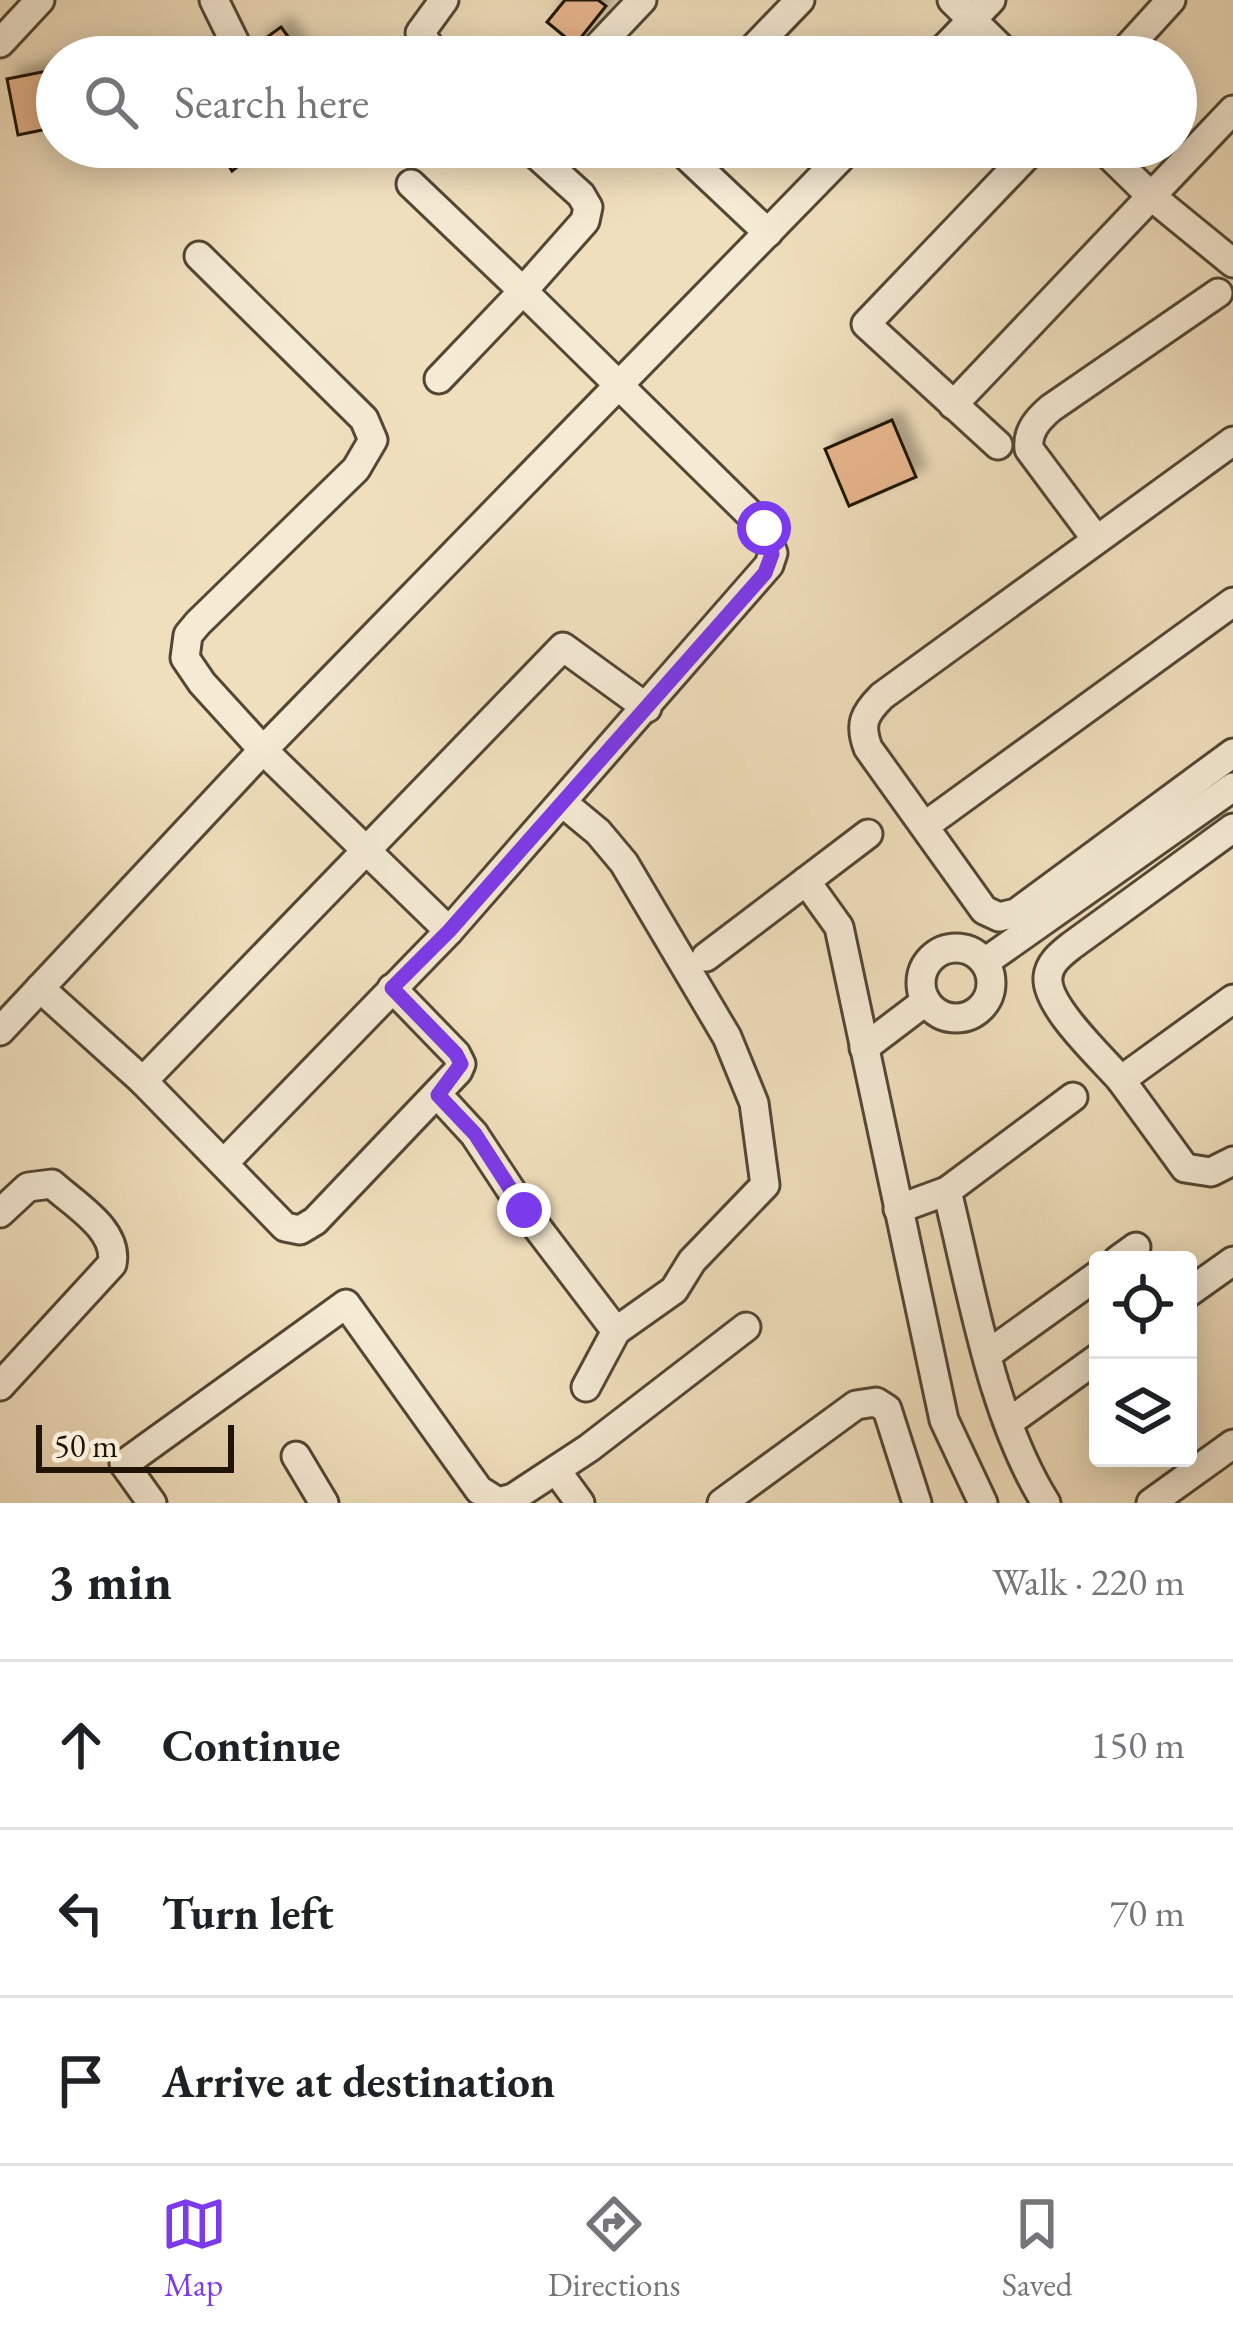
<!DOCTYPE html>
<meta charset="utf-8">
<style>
:root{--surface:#fff;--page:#f6f6f6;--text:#202124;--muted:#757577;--line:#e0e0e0;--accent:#7c3aed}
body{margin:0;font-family:"EB Garamond",serif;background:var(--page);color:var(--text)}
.controls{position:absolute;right:36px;bottom:36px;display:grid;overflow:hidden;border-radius:12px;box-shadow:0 6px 30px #0003}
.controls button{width:108px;height:108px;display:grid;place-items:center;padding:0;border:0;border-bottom:3px solid var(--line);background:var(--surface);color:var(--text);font:60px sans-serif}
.scale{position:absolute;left:36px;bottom:30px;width:198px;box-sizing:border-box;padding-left:12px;border:6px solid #1f1406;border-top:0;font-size:33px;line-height:42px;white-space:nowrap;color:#1f1406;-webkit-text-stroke:9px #f5ead4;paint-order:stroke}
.stop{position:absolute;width:36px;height:36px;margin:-27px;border:9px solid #7c3aed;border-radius:50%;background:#fff}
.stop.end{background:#7c3aed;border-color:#fff;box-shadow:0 3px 12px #0008}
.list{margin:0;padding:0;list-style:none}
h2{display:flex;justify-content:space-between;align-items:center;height:156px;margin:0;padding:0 48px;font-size:51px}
h2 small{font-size:39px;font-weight:400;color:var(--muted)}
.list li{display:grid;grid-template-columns:78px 1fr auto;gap:36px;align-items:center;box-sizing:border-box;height:168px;padding:0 48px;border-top:3px solid var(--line)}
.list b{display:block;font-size:45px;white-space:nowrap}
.list em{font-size:39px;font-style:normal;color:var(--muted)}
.icon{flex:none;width:66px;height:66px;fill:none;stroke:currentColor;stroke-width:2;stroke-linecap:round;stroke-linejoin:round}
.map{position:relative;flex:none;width:1233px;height:1503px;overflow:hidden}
.search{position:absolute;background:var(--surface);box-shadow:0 6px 30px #0003;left:36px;right:36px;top:36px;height:132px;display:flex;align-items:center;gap:30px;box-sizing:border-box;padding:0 42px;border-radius:66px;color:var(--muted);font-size:45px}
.sheet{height:660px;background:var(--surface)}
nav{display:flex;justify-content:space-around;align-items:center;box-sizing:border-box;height:168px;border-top:3px solid var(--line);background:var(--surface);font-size:33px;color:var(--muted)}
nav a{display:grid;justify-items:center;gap:6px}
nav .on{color:var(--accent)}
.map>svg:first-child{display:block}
.building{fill:#e9b78f;stroke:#1f1406;stroke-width:3;filter:url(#shadow)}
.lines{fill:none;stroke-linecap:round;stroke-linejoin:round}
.minor-casing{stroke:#534734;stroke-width:33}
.minor{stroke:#f5ead4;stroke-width:27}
.route{stroke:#7c3aed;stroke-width:15}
</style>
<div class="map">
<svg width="1233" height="1503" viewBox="0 0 1233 1503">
<defs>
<filter id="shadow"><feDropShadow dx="10" dy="-10" stdDeviation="6" flood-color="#0004"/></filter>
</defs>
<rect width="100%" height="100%" fill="#f0dfbd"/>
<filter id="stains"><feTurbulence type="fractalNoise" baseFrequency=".00167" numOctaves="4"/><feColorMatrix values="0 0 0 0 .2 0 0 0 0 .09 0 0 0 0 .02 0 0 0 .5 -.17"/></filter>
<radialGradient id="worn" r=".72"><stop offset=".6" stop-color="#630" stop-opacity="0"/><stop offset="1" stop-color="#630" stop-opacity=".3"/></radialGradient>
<g class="building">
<polygon points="565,0 598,0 606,6 575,45 547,22"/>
<polygon points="281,27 303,57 264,57 256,45"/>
<polygon points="57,69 57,127 18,135 7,79"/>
<polygon points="217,147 263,147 232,171"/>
<polygon points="892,420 916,477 849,506 825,449"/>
</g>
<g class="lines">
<g class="minor-casing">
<g id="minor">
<polyline points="214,0 242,57"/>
<polyline points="952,0 1010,57"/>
<polyline points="0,43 40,0"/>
<polyline points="437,57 420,33 444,0"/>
<polyline points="588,57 642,0"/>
<polyline points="745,57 800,0"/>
<polyline points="936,57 991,0"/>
<polyline points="1119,57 1171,0"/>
<polyline points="677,147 768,233"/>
<polyline points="1101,147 1151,196 1233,263"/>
<polyline points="411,184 523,291 439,379"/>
<polyline points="199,256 364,419 373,440 356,469 198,623 188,635 185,658 202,683 263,750 449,931"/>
<polyline points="953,405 1233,110"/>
<path d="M1233,441L882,696C864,714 859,724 868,748L984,910L999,917L1016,913L1233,753"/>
<polyline points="998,445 866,324 1035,147"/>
<path d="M1096,539L1029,449C1027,431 1038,419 1051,408L1218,293"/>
<polyline points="563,803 598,832 624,863 727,1037 754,1103 765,1185 692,1261 674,1290 616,1331 586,1387"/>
<polyline points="926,825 1233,602"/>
<polyline points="806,881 839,927 944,1420 983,1503"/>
<circle cx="956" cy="983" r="35"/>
<polyline points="706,957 868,834"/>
<polyline points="985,962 1233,787"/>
<polyline points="40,988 143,1081 563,647 647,708"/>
<polyline points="1233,999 1121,1080 1185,1168 1211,1172 1233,1161"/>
<polyline points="0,1031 263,750 851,147"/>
<polyline points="864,1048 926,1001"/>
<path d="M1121,1080C1102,1058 1045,1006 1048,977C1049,963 1061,954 1071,946L1233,828"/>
<polyline points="143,1081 285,1227 300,1230 315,1221 458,1071 461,1064 456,1054 392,988"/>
<polyline points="438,1095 474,1134 524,1210 616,1331"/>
<polyline points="224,1163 449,931 769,565 773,553 764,528 523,291 585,221 588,207 581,195 528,147"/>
<path d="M947,1191C972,1291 991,1415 1046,1503"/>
<polyline points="898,1209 947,1191 1073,1097"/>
<path d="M0,1213L28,1187L52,1184C75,1205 119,1230 112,1264L0,1386"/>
<polyline points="1118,1260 1136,1247"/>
<polyline points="1188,1293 1233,1261"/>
<polyline points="988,1354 1098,1275"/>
<polyline points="1009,1422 1098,1358"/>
<polyline points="296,1456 324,1503"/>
<polyline points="556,1470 580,1503"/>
<polyline points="152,1503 124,1464 346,1304 479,1490 498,1502 513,1498 589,1448 746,1327"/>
<polyline points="722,1503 856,1405 876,1402 887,1409 917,1503"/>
<polyline points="1151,1503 1233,1444"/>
</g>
</g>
<use href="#minor" class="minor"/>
</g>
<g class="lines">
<polyline class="route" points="524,1210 475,1134 438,1095 461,1064 456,1054 392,988 449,931 765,573 772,554 764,528"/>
</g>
<rect width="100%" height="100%" filter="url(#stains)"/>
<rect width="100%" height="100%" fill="url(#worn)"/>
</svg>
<div class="controls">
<button><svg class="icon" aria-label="locate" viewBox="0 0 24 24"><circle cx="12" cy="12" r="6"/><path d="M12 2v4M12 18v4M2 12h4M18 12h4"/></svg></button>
<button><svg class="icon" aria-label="layers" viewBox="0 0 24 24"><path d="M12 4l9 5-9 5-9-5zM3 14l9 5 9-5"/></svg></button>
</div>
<div class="scale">50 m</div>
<div class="stop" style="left:764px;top:528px"></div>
<div class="stop end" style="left:524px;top:1210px"></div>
<div class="search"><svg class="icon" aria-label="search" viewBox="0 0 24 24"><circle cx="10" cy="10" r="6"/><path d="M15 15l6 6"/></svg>Search here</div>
</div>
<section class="sheet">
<h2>3 min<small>Walk · 220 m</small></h2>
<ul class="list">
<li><svg class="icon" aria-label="ahead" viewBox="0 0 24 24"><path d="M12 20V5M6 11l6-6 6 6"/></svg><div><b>Continue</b></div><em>150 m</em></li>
<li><svg class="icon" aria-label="left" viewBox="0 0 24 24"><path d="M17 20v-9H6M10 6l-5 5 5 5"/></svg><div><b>Turn left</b></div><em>70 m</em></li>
<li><svg class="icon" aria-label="arrive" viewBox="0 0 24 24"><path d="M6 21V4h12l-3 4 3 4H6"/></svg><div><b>Arrive at destination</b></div></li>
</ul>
</section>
<nav>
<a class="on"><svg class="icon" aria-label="map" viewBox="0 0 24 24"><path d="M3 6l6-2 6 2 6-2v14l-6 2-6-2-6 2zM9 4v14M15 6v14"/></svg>Map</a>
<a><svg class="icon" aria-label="directions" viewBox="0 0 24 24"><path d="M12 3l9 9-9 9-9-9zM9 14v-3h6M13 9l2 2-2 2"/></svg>Directions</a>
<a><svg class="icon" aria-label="saved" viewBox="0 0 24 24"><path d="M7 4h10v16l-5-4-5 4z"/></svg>Saved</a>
</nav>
